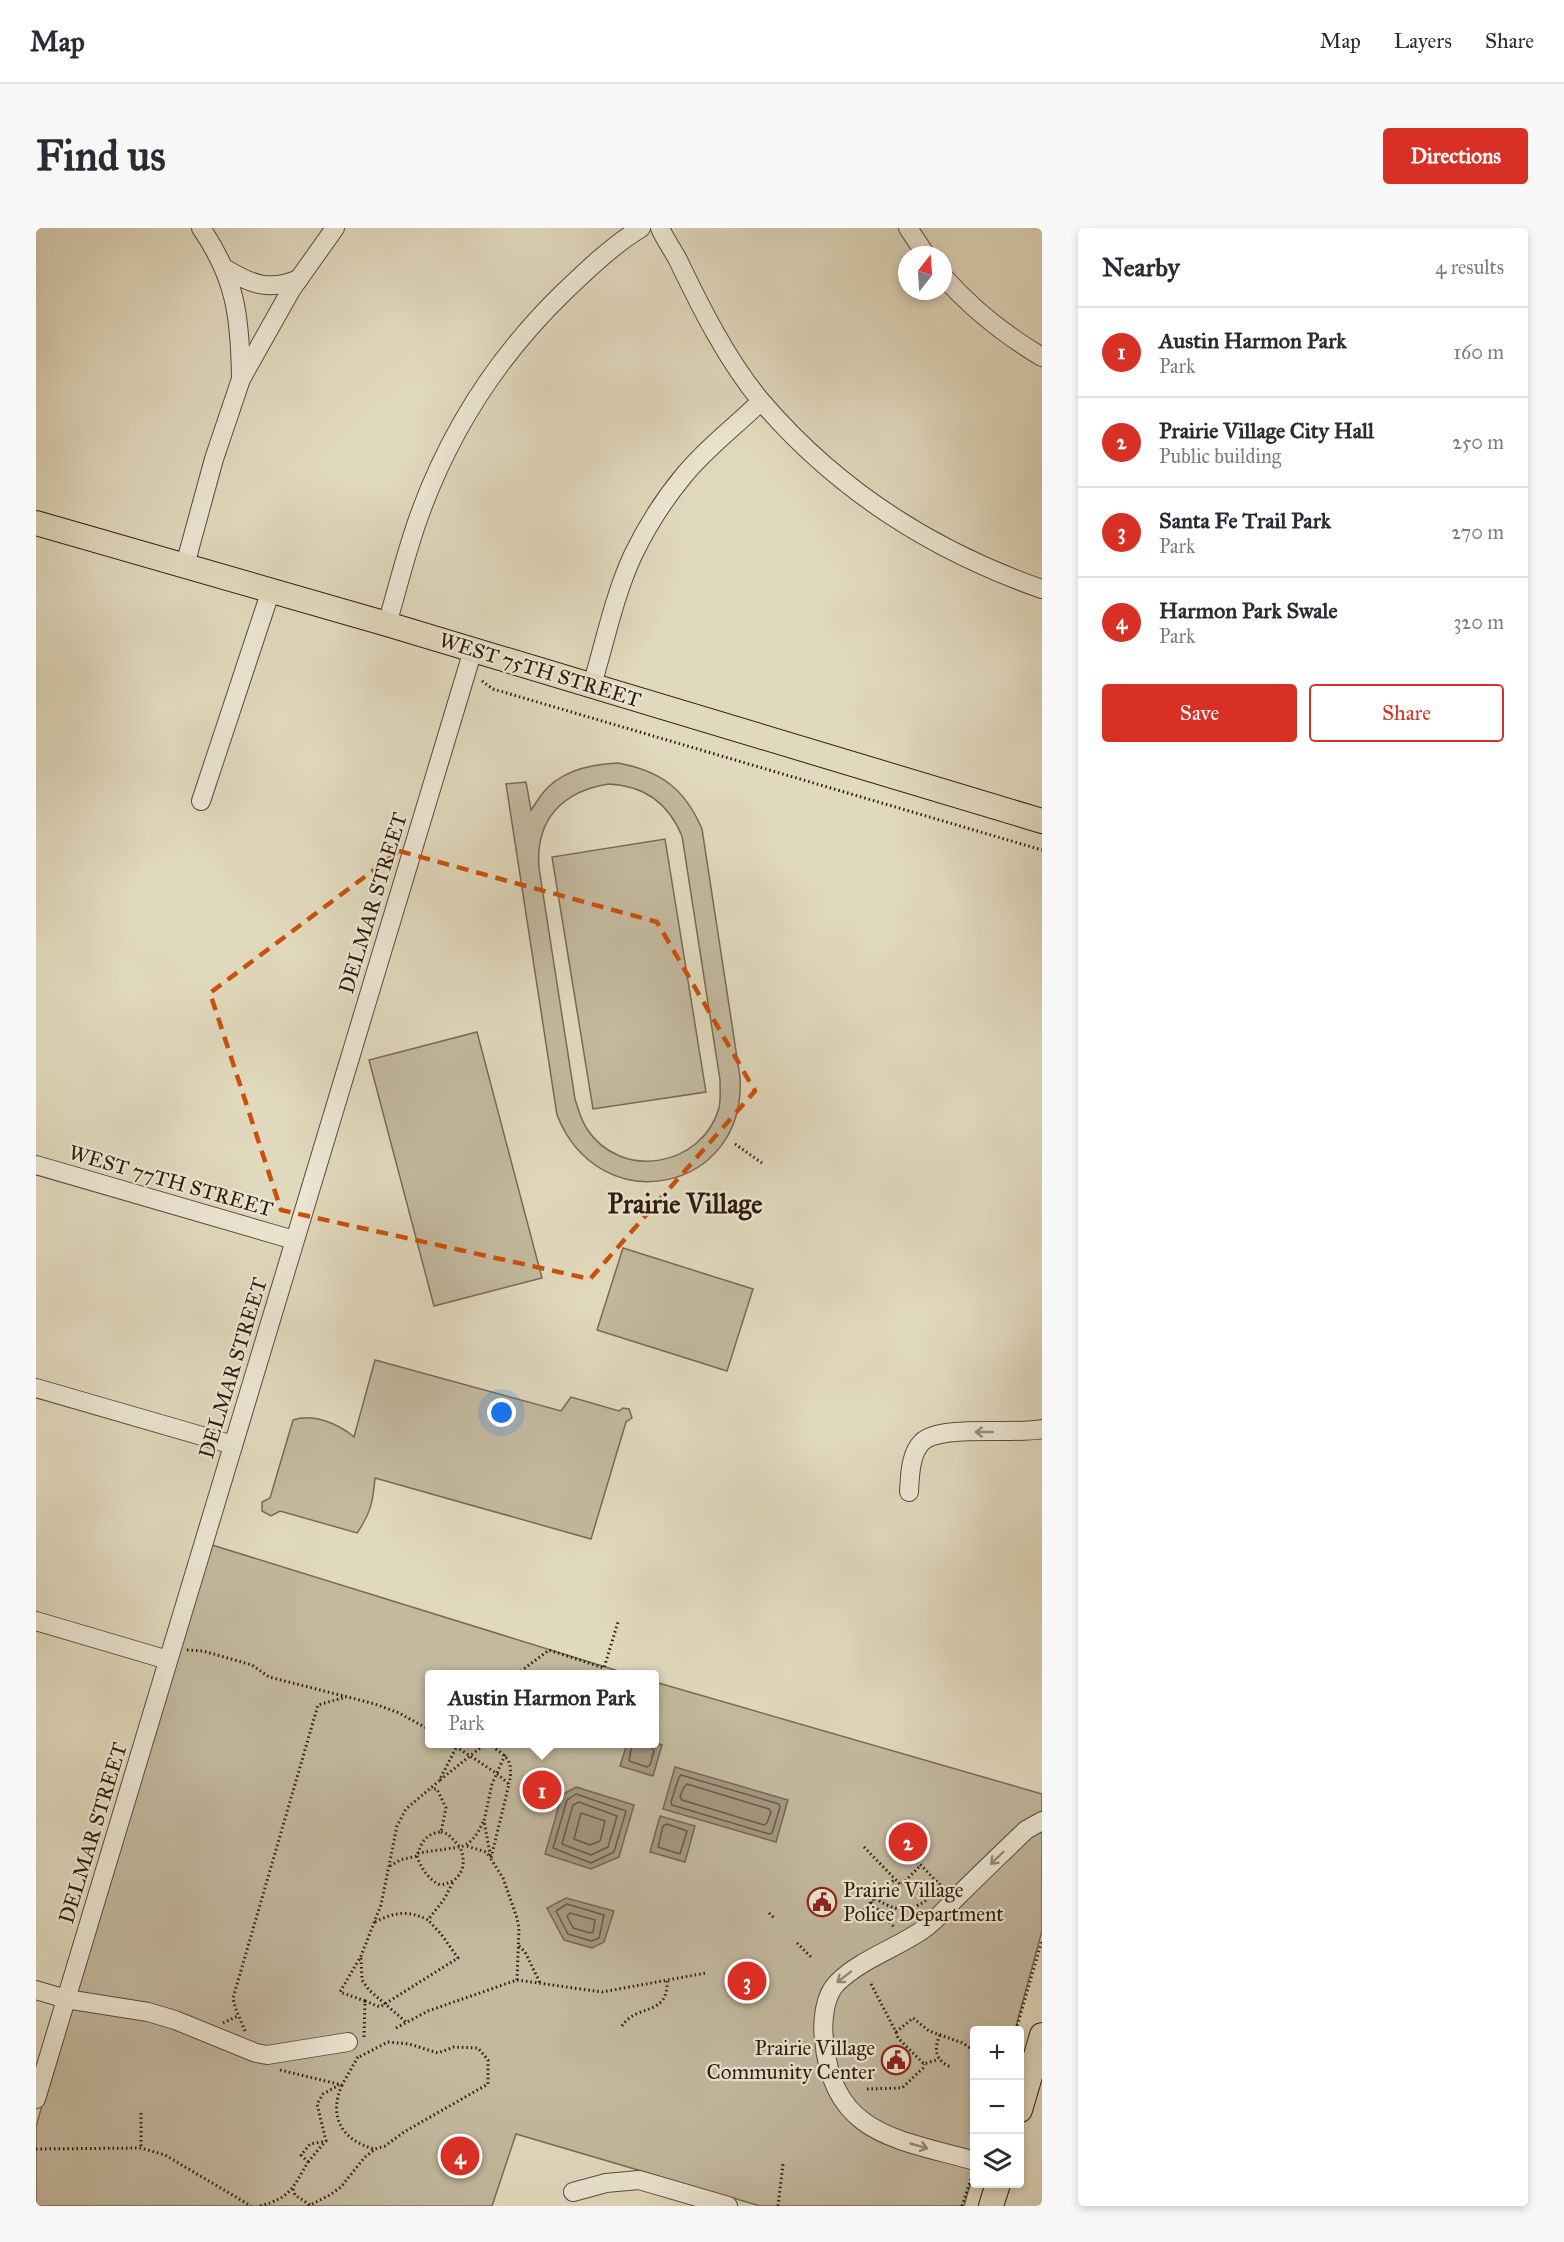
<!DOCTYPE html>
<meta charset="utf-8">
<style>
:root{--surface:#fff;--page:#f7f7f7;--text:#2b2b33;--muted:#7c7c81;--line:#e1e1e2;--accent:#d93025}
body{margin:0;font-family:"IM FELL Great Primer",serif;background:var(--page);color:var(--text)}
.controls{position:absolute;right:18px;bottom:18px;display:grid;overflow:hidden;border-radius:6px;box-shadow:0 3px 9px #0003}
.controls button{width:54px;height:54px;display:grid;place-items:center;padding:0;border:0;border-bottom:2px solid var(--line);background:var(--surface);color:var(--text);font:30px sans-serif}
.compass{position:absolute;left:862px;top:18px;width:54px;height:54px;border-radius:50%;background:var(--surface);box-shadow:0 3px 9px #0003;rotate:17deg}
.you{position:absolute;left:466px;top:1185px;width:21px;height:21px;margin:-15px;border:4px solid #fff;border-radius:50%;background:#1a73e8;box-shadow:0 0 0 9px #1a73e833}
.badge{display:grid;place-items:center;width:39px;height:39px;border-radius:50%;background:var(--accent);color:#fff;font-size:20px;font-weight:700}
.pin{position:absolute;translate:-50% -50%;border:3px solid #fff;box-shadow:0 2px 6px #0006}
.popup{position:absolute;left:389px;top:1442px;width:234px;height:78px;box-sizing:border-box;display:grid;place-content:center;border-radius:6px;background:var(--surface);filter:drop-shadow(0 2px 4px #0005);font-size:20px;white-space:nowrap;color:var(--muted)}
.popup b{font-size:22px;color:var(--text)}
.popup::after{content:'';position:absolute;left:50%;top:100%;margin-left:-12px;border:12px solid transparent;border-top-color:var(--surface)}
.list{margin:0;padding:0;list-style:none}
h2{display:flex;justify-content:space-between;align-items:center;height:78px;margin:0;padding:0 24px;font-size:26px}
h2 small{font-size:20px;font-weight:400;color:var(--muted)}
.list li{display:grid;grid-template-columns:39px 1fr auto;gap:18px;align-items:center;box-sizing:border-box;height:90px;padding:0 24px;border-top:2px solid var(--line)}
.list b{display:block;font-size:22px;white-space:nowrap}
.list p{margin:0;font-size:20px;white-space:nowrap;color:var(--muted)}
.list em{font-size:20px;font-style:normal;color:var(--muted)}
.actions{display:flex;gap:12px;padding:18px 24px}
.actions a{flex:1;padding:14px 0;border:2px solid var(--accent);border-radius:6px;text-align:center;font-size:21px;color:var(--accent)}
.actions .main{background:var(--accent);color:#fff}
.icon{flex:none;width:33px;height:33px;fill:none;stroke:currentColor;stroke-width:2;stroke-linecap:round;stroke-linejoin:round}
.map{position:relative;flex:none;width:1006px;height:1978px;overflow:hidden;border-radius:6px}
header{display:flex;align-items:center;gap:36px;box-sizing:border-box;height:84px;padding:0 30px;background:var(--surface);border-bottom:2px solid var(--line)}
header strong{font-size:28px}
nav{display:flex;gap:33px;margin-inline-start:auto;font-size:21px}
.intro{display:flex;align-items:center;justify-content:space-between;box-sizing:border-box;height:144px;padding:0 36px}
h1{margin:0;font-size:42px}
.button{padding:15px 27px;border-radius:6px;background:var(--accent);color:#fff;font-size:21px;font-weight:700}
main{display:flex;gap:36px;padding:0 36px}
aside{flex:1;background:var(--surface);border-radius:6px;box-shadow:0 3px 9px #0003}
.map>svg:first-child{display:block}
.green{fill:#c3b99f;stroke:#786a56;stroke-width:1.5;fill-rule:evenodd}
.water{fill:#a49882;stroke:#756654;stroke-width:1.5}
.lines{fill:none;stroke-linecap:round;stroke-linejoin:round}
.shore{stroke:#695a48;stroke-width:1.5}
.minor-casing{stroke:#5b4a3a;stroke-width:20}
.major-casing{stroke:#2e1b0e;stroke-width:26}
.path{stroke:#2e1b0e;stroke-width:3;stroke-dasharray:1.5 3;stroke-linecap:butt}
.minor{stroke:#ece6d4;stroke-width:18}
.major{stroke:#e1d9bd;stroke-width:24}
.oneway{stroke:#968b7b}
.marked{fill:none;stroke:#cc500c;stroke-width:4.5;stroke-dasharray:12 8;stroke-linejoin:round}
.labels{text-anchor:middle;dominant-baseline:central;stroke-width:4.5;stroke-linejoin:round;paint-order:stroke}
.street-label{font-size:21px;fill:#2e1b0e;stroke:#ece6d4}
.poi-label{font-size:21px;fill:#2e1b0e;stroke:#ece6d4;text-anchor:start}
.district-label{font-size:27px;font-weight:bold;fill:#2e1b0e;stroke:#ece6d4}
</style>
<header>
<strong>Map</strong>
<nav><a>Map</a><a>Layers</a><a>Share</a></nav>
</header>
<div class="intro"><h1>Find us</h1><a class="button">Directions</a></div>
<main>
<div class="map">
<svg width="1006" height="1978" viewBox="0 0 1006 1978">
<rect width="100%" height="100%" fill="#e1d9bd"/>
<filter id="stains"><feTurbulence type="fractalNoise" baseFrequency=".00333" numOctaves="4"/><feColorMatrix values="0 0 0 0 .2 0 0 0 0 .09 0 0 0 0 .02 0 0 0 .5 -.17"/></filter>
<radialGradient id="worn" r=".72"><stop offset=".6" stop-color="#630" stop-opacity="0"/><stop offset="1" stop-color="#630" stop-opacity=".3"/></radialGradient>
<g class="green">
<path d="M582,535C625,543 649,561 666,601L704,849C711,964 564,995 521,887L470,556L490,554L495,582C499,577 502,571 506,566C524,543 555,536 582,535ZM573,556C609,558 632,575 646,608L684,852C684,861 685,871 683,880C666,939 585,953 551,901C545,892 542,881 539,871L503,640C499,591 527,563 573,556Z"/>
<polygon points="629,611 670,864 557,881 516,629"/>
<polygon points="441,804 506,1050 398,1078 333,832"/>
<polygon points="587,1020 717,1061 691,1143 561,1102"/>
<path d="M339,1132L525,1183L535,1169L583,1183L587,1180L593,1181L596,1190L590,1194L555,1311L339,1250C337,1273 335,1285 321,1305L244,1283L235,1288L226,1283V1274L234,1270L257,1192C277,1185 303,1196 318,1209Z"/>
<polygon points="176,1317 592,1446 394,1446 394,1516 618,1516 619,1454 1006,1566 1006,1703 979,1802 939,1802 938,1943 928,1978 724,1978 480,1906 456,1978 0,1978 0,1899 37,1766"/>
</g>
<g class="water">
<polygon points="619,1514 626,1517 617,1548 584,1538 591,1516"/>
<polygon points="639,1539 752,1572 740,1614 627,1581"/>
<polygon points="540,1559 598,1577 583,1629 555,1641 509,1626 526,1567"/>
<polygon points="624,1588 659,1598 649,1634 614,1624"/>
<polygon points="530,1670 578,1683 568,1714 556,1720 528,1712 511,1680"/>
</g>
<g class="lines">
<g class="shore">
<polyline points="596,1516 593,1533 611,1539 614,1537 618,1523 613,1516"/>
<polygon points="645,1547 743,1576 744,1579 736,1605 733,1606 636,1577 635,1574 643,1549"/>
<polygon points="651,1556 733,1581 735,1584 731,1595 728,1597 646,1572 644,1569 648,1559"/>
<polygon points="540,1566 590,1583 578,1624 555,1635 517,1620 531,1572"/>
<polygon points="543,1574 581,1588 572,1619 555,1627 526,1616 537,1577"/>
<polygon points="545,1585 569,1593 564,1613 554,1617 538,1611"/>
<polygon points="631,1596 651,1603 644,1626 622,1619 627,1598"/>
<polygon points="531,1676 568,1687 563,1710 555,1713 532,1706 520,1683"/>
<polygon points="534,1685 559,1692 557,1704 554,1705 537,1700 531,1688"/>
</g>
<g class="minor-casing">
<g id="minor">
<path d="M165,0C200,51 204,89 205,149"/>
<path d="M624,0C629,11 636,21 642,32C665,80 691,132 725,173C801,262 897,323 1006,361"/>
<polyline points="872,0 890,27"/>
<path d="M190,41C216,57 234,63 263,51"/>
<path d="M907,48C936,81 969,107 1006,129"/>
<polyline points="149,337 178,231 205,151 255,62 299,0"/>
<path d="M351,396C362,359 371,320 385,283C416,199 464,126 528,64C552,41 577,17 605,0"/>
<path d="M556,457C569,414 578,368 597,327C611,298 629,270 649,246C672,218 700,198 725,173"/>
<polyline points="165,573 235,362"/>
<polyline points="0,937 258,1012"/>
<polyline points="0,1160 197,1217"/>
<path d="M873,1264C874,1248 874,1226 886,1214C904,1196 977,1207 1006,1201"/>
<polyline points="0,1393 132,1432"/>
<polyline points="0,1762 30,1771 112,1784 139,1792 220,1825 231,1827 312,1814"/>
<polyline points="0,1871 437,422"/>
<path d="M939,1933C862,1911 796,1908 788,1811C786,1795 788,1768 801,1755C824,1732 858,1721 885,1703C899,1694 910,1680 922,1668C944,1646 967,1624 990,1602L1006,1593"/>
<polyline points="537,1964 570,1955 603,1952 692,1978"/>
</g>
</g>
<g class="major-casing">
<g id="major">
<polyline points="0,295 351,396 1006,593"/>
<polyline points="984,1882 1006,1807"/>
<polyline points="955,1978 962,1956"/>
</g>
</g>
<g class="path">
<polyline points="446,453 457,461 1006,622"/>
<polyline points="699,916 726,935"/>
<polyline points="151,1422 167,1423 216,1437 233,1449 339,1476 363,1485 394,1502"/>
<polyline points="481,1446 513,1422 568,1440 582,1394"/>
<polyline points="416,1516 460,1545 473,1556 455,1630"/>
<path d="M452,1516C471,1528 478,1532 473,1556"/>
<polyline points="469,1527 456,1556 448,1593 455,1631 467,1650 481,1690 483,1700 481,1752"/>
<polyline points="404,1552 449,1516"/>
<path d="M405,1604L412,1606L424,1619C436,1616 442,1605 447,1594"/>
<polyline points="431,1618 450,1624 454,1629"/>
<polyline points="828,1619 859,1651"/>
<path d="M381,1628C385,1640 392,1651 404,1657C425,1654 432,1638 424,1619L382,1625"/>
<polyline points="878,1630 906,1659"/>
<path d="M354,1638L364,1632L381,1628C385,1615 390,1605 405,1604L410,1580L401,1561H395"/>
<path d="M839,1670C868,1690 883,1681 906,1658"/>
<polyline points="835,1674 858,1699"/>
<polyline points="733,1685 739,1691"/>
<polyline points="824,1685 859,1651 865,1657 885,1637"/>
<path d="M339,1694C359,1684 372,1682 392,1692L409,1670L417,1654"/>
<polyline points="761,1715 775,1729"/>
<polyline points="483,1718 489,1724 504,1755"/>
<polyline points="325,1730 326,1752 333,1762 370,1794"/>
<polyline points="835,1756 860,1804 877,1790 893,1803 927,1815 939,1824"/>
<polyline points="329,1773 304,1764 325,1728 345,1677 361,1598 370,1581 403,1553 421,1518"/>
<polyline points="187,1795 202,1788"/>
<path d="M586,1798C601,1775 633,1789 631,1752"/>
<polyline points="360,1800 392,1783 481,1752 566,1764 670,1745"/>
<polyline points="980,1802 1006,1712"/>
<polyline points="209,1803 199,1779 197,1770 282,1477 310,1469"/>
<polyline points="860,1804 862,1810 888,1836 903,1831"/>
<path d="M904,1807C897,1822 900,1833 915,1839"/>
<polyline points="328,1809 329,1773 344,1779 422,1730 405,1706 392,1692"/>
<polyline points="244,1842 306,1857 323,1827"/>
<path d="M306,1857C292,1889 306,1912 338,1921"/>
<polyline points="831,1861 866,1860 887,1840 888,1836"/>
<polyline points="105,1885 105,1920"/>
<polyline points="0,1921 105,1920 129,1927 215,1978"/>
<polyline points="272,1934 288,1915"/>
<polyline points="257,1961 259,1967 274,1977"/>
<path d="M224,1978C254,1970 257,1960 272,1934L265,1927L274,1916L290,1913L281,1876L287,1866L303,1857"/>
<polyline points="272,1978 294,1967 305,1959 328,1930 339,1921 349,1918 368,1904 452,1856 452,1832 442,1820 418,1819 402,1825 373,1816 352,1814 321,1830"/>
<polyline points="742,1978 747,1936"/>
<polyline points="926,1978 936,1948"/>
</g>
<use href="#minor" class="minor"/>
<use href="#major" class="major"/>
</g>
<defs><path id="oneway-shaft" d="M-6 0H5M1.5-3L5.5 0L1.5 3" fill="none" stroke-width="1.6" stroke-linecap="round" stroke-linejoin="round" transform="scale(1.5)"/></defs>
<g class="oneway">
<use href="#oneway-shaft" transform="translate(948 1204) rotate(-180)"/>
<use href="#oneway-shaft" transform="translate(961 1630) rotate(136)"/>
<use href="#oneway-shaft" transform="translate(808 1749) rotate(142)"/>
<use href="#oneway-shaft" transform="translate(883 1918) rotate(16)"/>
</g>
<path class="marked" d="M363,623L621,694L719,863L554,1051L245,982L174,765Z"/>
<defs>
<g id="civic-ring" transform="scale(1.5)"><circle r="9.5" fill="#ece6d4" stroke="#8f2418" stroke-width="1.5"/><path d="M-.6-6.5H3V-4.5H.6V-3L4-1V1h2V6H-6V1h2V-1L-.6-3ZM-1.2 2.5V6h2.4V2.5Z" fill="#8f2418"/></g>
</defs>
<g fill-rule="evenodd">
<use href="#civic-ring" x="786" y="1674"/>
<use href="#civic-ring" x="860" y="1832"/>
</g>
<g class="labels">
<g class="street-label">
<text transform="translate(504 442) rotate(17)">WEST 75TH STREET</text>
<text transform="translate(337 675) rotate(-73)">DELMAR STREET</text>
<text transform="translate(135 953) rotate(16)">WEST 77TH STREET</text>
<text transform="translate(197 1140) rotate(-73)">DELMAR STREET</text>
<text transform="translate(57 1605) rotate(-73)">DELMAR STREET</text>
</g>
<g class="poi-label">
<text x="807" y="1662">Prairie Village<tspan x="807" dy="24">Police Department</tspan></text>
<text x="839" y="1820" text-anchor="end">Prairie Village<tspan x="839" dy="24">Community Center</tspan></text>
</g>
<g class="district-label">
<text x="649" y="975">Prairie Village</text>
</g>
</g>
<rect width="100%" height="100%" filter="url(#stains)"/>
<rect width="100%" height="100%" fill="url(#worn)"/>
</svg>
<div class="controls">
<button>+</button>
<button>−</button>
<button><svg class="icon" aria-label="layers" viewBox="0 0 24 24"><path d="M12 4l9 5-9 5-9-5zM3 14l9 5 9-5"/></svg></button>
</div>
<svg class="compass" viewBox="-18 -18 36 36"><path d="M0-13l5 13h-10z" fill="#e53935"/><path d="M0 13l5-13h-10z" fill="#7c7c81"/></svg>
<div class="you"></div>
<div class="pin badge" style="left:506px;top:1562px">1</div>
<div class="popup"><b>Austin Harmon Park</b>Park</div>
<div class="pin badge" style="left:872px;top:1614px">2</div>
<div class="pin badge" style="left:711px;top:1753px">3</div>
<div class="pin badge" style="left:424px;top:1928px">4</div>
</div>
<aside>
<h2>Nearby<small>4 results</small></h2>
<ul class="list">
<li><span class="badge">1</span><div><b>Austin Harmon Park</b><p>Park</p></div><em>160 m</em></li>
<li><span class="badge">2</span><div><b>Prairie Village City Hall</b><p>Public building</p></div><em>250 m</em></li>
<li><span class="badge">3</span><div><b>Santa Fe Trail Park</b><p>Park</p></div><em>270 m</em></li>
<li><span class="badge">4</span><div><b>Harmon Park Swale</b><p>Park</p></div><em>320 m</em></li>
</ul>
<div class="actions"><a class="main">Save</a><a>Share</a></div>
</aside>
</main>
